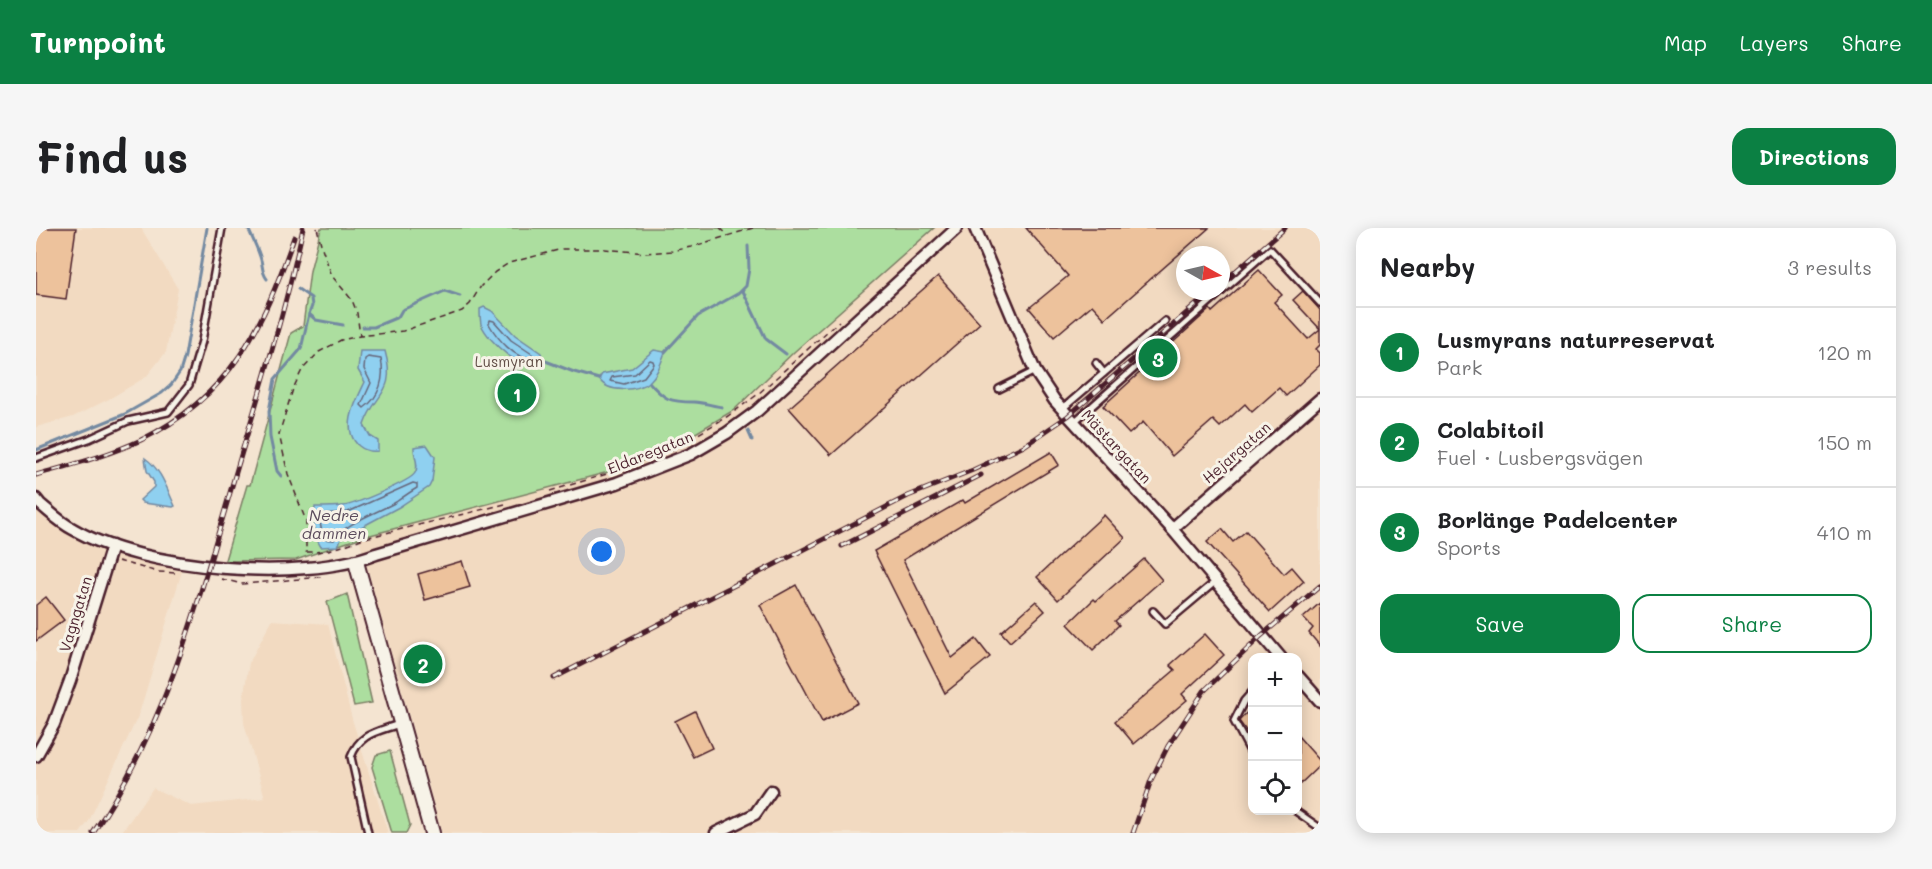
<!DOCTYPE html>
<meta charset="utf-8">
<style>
:root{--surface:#fff;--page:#f6f6f6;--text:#202124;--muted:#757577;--line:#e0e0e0;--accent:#0b8043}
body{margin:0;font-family:Mali,sans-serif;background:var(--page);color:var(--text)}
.controls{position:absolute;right:18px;bottom:18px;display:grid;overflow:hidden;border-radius:12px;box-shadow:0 3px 15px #0003}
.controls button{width:54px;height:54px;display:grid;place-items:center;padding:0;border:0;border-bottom:2px solid var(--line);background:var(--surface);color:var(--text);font:30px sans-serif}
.compass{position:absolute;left:1140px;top:18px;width:54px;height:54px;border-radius:50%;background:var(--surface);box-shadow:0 3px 15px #0003;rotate:98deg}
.you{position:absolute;left:566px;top:324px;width:21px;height:21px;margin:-15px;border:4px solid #fff;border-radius:50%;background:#1a73e8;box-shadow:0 0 0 9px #1a73e833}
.badge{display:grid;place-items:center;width:39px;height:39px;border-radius:50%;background:var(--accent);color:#fff;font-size:20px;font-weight:700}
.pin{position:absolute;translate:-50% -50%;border:3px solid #fff;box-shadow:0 2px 6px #0006}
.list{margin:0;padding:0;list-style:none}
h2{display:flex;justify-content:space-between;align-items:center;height:78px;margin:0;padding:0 24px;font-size:26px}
h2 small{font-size:20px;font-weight:400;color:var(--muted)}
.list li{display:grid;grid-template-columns:39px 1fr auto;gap:18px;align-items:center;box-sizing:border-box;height:90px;padding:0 24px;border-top:2px solid var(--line)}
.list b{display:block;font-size:22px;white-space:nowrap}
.list p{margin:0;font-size:20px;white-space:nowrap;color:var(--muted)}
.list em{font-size:20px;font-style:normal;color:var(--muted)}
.actions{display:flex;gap:12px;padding:18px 24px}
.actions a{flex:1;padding:14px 0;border:2px solid var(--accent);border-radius:18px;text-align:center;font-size:21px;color:var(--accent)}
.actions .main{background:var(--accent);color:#fff}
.icon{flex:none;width:33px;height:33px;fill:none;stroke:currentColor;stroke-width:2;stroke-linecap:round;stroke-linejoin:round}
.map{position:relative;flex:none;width:1284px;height:605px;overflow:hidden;border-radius:18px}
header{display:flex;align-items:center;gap:36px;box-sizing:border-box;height:84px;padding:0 30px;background:var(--accent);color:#fff}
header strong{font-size:28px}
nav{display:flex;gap:33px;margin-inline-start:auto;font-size:21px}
.intro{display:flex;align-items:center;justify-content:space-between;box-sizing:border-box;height:144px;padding:0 36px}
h1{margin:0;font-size:42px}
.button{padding:15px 27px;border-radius:18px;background:var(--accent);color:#fff;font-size:21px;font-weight:700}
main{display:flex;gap:36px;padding:0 36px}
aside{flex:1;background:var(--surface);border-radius:18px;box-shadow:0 3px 15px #0003}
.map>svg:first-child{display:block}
.built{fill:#f2dac1;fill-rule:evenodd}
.green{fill:#acde9f;stroke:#7b7e65;stroke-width:1.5}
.water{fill:#8fd0f0;stroke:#7389a1;stroke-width:1.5}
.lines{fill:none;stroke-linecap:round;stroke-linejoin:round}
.shore{stroke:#66667a;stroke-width:1.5}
.stream{stroke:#7389a1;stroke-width:3}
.building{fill:#edc29c;stroke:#4a1f2b;stroke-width:1.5}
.service-casing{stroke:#4a1f2b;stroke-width:10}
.minor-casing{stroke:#4a1f2b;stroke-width:15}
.tertiary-casing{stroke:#4a1f2b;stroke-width:18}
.path{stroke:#4a1f2b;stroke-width:1.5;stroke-dasharray:6 4.5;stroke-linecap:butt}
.service{stroke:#f7f3e8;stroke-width:5}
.minor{stroke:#f7f3e8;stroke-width:10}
.tertiary{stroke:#f7f3e8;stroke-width:14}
.rail-casing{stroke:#4a1f2b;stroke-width:5}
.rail{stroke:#f7f3e8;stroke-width:3;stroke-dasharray:9;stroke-linecap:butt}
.labels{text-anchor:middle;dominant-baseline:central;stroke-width:6;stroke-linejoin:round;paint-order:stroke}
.park-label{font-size:15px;fill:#624f48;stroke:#f7f3e8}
.street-label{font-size:15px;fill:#4a1f2b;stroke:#f7f3e8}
.water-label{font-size:16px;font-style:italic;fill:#5b4b5c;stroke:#f7f3e8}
</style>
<header>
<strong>Turnpoint</strong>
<nav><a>Map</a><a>Layers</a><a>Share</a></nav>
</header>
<div class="intro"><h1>Find us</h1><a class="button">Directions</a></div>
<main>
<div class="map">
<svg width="1284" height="605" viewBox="0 0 1284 605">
<rect width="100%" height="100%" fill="#f4e4d1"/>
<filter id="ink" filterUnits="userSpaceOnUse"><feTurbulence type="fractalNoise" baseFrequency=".0167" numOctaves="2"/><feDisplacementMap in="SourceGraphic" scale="12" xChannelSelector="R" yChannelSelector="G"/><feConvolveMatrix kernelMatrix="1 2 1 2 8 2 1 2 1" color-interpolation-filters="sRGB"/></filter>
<g filter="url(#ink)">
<g class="built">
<polygon points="0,0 105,0 142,61 130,124 110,149 73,171 37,189 0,199"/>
<path d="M885,0H1284V605H406L323,310L580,242L623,227L698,182ZM1149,27H1185V63H1149ZM1216,430H1262V582H1216Z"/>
<polygon points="0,280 31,304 85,329 146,343 103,486 53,593 44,605 0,605"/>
<polygon points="236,392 292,396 316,491 352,605 85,605 117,560 155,578 229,570 208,495 207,471 213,435"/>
</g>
<g class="green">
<polygon points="285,0 898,0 758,124 698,182 623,227 580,242 323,310 260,332 193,333 189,332 211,257 214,257 255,105 267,98 274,43"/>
<polygon points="311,366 336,475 318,478 291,374"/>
<polygon points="354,523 374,597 370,605 356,605 336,539 340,527"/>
</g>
<g class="water">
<path d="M448,79L456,83L479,107L505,125L507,132C489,150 452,113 445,96C444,91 444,86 444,81Z"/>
<path d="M618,122L629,124C626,133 622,146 614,153C602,163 572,166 563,151L566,146L596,140Z"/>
<path d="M324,123H349C361,166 339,164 328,197L334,208L342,213V223C335,224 329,223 323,218C304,201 320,173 329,154L322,142Z"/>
<path d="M391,217L399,229L396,253L393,259L363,279L316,304L305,311L302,318L285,319C277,307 278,293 279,279C289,279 298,279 307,278C318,277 375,253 379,245C384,237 377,227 378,219Z"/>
<path d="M109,230C125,241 131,261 139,278L137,279L107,275L104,272L118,259V254L111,243Z"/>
</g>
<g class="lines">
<g class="shore">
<path d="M454,92L458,93L475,112L496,126L497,131C479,132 461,110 453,96Z"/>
<path d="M332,129L345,131C349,149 344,169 328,180L325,177L335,155L328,141L329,131Z"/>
<polygon points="614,132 617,133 618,136 608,149 588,156 574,153 576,149 599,146"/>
<path d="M377,255L381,256V260C374,264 367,269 360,274C343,284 308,295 298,312L287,311L284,294L286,286L312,284Z"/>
</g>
<g class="stream">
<path d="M212,0C216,10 223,23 225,32C227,40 226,45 231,51"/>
<polyline points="262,61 275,70 276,78 273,86 280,92 307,97"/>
<polyline points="707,63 730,111 750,126"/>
<polyline points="327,99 338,99 362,89 366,82 409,63 424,68"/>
<polyline points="629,124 662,88 703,65 710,58 713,41 712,18"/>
<polyline points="507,132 538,144 563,151"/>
<path d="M613,154C629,172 633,174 658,174C667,174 677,178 686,179"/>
<polyline points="712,203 716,212"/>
<polyline points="0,222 89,186 126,165 135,157 144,144 149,128 171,0"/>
<polyline points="245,248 241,243 234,209 233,183 239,151 265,121 273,86"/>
</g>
</g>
<g class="building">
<polygon points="0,0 40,0 30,71 0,67"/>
<polygon points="990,0 1173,0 1069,91 1056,77 1018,109 993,80 1032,48"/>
<polygon points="1223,42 1246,67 1238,74 1272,111 1284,101 1257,72 1267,63 1284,82 1284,117 1280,121 1284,125 1284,137 1250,168 1243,160 1216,184 1209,176 1184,199 1177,192 1136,228 1107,194 1093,206 1067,178 1174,81 1176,84"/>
<polygon points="902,48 944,95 795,227 753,180"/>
<polygon points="1015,224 1023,237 867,332 916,430 940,411 954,429 909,465 838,323 927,272 929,275"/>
<polygon points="1068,287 1089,310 1022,372 1001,349"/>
<polygon points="1186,301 1197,314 1210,303 1248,346 1256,339 1268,353 1234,384 1171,314"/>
<polygon points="1108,331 1126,352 1079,393 1083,397 1057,422 1032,396 1058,371 1060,373"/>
<polygon points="426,333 434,359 389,372 382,346"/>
<polygon points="760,357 822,475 786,494 724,377"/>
<polygon points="10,369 28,392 0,413 0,377"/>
<polygon points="1000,373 1009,383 974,414 965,404"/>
<polygon points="1284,375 1284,418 1273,405 1277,400 1267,390"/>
<polygon points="1169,406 1188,427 1146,466 1151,472 1098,516 1079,493 1139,442 1134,437"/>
<polygon points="1216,479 1216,511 1203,493"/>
<polygon points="659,483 676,520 657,529 639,493"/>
<polygon points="1262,508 1284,533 1284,537 1262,558"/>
</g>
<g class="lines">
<g class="service-casing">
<g id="service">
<polyline points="1060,135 1068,145"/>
<polyline points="963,161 999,143"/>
<polyline points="1026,181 1129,93"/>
<polyline points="1038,194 1234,21 1284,75"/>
<polyline points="0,230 53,211 92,193 132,184 153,157 166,113 186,0"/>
<polyline points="1117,383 1129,396 1179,354"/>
<polyline points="1216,464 1208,473 1198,493 1216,527"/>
<polyline points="1258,582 1284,600"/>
<path d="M332,605L315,529C324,505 341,504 363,496"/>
</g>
</g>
<g class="minor-casing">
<g id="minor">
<polyline points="939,0 999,143 1019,173 1136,301 1245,430"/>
<path d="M0,271L4,276C15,285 25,295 37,301C107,342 265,355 340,326L581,255L655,226L691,205L721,183L921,0"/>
<polyline points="1136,301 1284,171"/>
<polyline points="1262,448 1284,473"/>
<polyline points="0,528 18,496 34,453 76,318"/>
<polyline points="680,605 719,586 735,563"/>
</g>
</g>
<g class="tertiary-casing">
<polyline id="tertiary" points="320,334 396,605"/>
</g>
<g class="path">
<polyline points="281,0 286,20 296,48 316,72 321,85 324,108"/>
<polyline points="684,0 690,5"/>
<polyline points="636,222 692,188 721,167 803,93"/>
<polyline points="514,263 584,242"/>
<path d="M469,276L325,311C308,318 289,325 270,324V293L252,246L243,206L257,161L266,142L283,124L305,112L324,108L367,103L426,83L434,76L445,58L459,44L473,35L526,21H569L609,25L636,23L655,19L717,0"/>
<polyline points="82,333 122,344 141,345"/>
<polyline points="185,351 207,356 285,349"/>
</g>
<use href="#service" class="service"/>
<use href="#minor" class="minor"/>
<use href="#tertiary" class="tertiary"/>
<g class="rail-casing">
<g id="rail">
<polyline points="1185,56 1249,0"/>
<path d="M0,247C35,237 71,228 105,212C195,168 227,99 258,9"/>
<polyline points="806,318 945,247"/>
<polyline points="518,450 872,268 937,242 988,218 1032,188 1176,63"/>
<path d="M57,605C131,498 162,373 198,251C222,168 249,85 267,0"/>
<polyline points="1097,605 1115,552 1132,518 1168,463 1225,408 1284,358"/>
</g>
</g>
<use href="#rail" class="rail"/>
</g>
</g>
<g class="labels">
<g class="park-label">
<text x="473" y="133">Lusmyran</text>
</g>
<g class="street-label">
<text transform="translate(1081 218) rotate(47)">Mästargatan</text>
<text transform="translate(614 224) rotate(-22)">Eldaregatan</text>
<text transform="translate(1200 224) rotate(-41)">Hejargatan</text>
<text transform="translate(39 386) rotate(-73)">Vagngatan</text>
</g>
<g class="water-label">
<text x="298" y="286">Nedre<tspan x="298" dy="18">dammen</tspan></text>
</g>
</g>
</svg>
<div class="controls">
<button>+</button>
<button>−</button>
<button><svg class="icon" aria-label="locate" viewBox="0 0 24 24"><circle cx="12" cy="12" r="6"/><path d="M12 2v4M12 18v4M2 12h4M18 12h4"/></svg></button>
</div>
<svg class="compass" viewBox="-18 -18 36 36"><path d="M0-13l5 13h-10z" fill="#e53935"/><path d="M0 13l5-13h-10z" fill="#757577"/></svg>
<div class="you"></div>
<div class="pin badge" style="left:481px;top:165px">1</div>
<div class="pin badge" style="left:387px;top:436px">2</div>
<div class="pin badge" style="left:1122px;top:130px">3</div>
</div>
<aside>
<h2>Nearby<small>3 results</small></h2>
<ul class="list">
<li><span class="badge">1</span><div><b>Lusmyrans naturreservat</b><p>Park</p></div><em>120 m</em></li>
<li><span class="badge">2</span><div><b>Colabitoil</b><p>Fuel · Lusbergsvägen</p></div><em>150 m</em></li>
<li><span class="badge">3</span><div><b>Borlänge Padelcenter</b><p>Sports</p></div><em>410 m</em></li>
</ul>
<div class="actions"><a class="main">Save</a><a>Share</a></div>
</aside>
</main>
